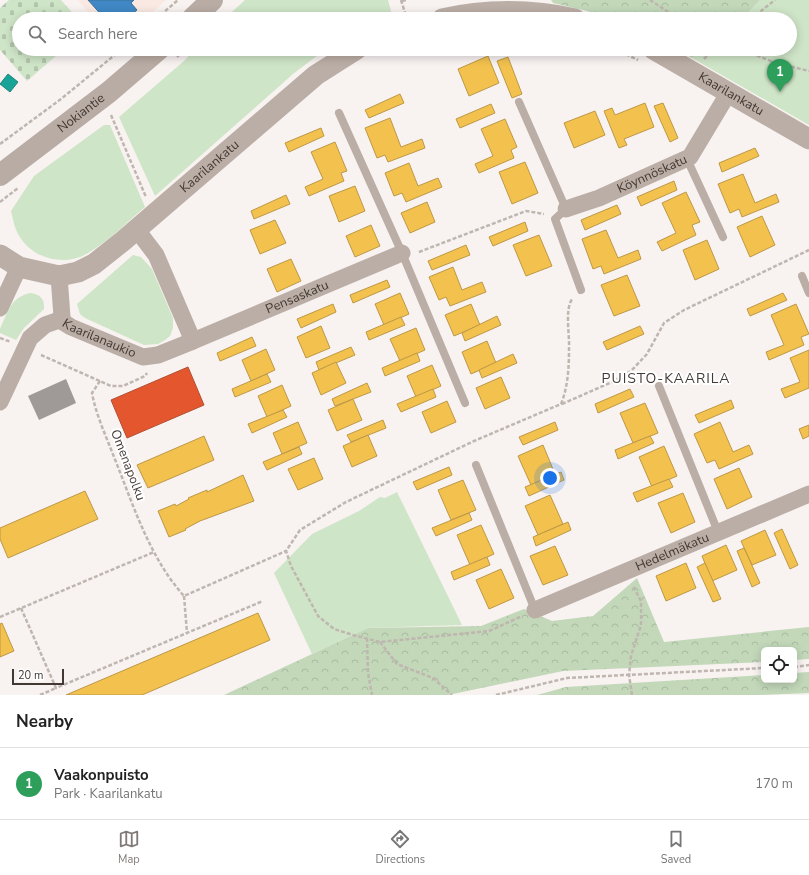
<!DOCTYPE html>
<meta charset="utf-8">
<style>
:root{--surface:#fff;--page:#f2f2f2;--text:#222;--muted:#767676;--line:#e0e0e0;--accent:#827976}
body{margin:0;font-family:"Nunito Sans",sans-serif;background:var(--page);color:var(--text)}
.controls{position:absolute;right:12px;bottom:12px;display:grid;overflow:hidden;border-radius:6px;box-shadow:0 2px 10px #0003}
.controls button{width:36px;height:36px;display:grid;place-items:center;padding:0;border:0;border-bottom:1px solid var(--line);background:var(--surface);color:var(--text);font:20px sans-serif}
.scale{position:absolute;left:12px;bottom:10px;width:52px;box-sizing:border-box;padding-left:4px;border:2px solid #423834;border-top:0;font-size:11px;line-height:14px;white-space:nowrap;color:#423834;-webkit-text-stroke:3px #fff;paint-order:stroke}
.you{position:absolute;left:550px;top:478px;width:14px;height:14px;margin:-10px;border:3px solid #fff;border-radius:50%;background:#1a73e8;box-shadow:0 0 0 6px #1a73e833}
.badge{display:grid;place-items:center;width:26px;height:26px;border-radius:50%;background:var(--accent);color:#fff;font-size:13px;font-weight:700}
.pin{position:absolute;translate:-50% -33px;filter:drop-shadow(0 1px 2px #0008)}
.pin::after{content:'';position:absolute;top:21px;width:14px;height:12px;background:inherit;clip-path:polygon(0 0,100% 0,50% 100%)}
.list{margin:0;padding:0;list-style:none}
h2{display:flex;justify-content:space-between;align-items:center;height:52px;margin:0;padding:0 16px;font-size:17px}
h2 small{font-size:13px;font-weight:400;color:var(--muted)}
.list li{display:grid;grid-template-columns:26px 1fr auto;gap:12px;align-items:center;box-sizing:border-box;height:72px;padding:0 16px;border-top:1px solid var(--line)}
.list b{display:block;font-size:15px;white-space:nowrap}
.list p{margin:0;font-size:13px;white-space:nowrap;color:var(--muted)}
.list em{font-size:13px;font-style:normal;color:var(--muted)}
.icon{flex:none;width:22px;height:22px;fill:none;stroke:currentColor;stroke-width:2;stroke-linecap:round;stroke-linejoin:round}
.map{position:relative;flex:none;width:809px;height:695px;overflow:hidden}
.search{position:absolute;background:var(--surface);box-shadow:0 2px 10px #0003;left:12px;right:12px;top:12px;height:44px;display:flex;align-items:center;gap:10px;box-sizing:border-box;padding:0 14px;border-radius:22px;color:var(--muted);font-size:15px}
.sheet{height:124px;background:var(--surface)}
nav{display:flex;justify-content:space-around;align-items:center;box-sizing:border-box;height:56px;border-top:1px solid var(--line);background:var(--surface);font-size:11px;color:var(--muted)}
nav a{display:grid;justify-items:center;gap:2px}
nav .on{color:var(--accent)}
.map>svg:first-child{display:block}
.built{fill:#fae9e2}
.green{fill:#cfe5c7}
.forest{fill:url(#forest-crowns)}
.cemetery{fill:url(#cemetery-stones)}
.homes{fill:#f2c14e;stroke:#bd9846}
.shops{fill:#e4572e;stroke:#b34e30}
.schools{fill:#3f88c5;stroke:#40709a}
.public{fill:#17a398;stroke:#24837a}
.building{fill:#9f9997}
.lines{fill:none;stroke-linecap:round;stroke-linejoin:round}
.path{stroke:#bfb6b0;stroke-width:2.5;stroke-dasharray:4 2;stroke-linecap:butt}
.service{stroke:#bbaea6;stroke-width:8}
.minor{stroke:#bbaea6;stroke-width:17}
.tertiary{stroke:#bbaea6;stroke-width:21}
.secondary{stroke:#b9aca4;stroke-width:22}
.labels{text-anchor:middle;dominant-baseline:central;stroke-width:4;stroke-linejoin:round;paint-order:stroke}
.street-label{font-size:13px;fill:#423834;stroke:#fff}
.neighbourhood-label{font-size:14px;letter-spacing:1px;fill:#423834;stroke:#fff}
</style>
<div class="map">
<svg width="809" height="695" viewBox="0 0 809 695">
<defs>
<pattern id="forest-crowns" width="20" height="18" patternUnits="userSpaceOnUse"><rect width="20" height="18" fill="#c2d8b9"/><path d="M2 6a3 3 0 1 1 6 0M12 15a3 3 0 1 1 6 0" fill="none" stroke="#a8baa0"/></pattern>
<pattern id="cemetery-stones" width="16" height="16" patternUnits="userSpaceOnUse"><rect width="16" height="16" fill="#cfe5c7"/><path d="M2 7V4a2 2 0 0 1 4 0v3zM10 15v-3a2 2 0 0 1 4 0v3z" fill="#b3c5ac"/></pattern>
</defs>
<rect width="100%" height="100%" fill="#f8f2f1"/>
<polygon class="built" points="78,0 166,0 145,19 94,19"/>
<g class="green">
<polygon points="245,0 388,0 392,15 384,19 224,19"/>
<polygon points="760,0 809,0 809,125 692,58 703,49 790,49 790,19 742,19"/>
<polygon points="195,49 326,49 293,74 155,196 119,117 184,61"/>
<path d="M104,125H110L145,207C127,222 109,241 88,253C64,268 29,258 17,232C14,226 13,218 11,211L34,176Z"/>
<polygon points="133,255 141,257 152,269 173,318 173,328 170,336 165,340 158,344 144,345 85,318 80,314 77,304"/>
<path d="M30,293C40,294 45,299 44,309L24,328L16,340L0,333V329C8,312 10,298 30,293Z"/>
<polygon points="397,492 462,625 368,628 312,654 274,573 312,534 359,511 380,497 385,498"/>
</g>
<g class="forest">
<polygon points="551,0 760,0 742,19 612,19 587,11 553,3"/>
<polygon points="676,49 703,49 692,58"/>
<polygon points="637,578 664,642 809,627 809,659 794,660 794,650 764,650 764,662 563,671 448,695 224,695 368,628 481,626 524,609 552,621 593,616"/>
<polygon points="809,672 809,693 760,695 537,695 566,687 764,675 764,680 794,680 794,673"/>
</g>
<polygon class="cemetery" points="9,0 61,0 78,19 19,19 19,49 64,49 27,81 0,50 0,8"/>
<g class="homes">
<polygon points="488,56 499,83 469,96 458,69"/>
<polygon points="508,57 522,94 512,98 497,61"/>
<polygon points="400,94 404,103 369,118 365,110"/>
<polygon points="645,103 654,127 624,139 627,145 619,148 604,111 612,108 615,115"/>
<polygon points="663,103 678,138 670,142 654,106"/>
<polygon points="491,104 495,113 460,128 456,119"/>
<polygon points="595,111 605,135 574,148 564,123"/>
<polygon points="390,118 401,147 422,139 425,148 388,162 385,155 377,158 365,128"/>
<polygon points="505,119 517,147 511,150 514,158 479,173 475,164 493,156 481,129"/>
<polygon points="321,128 324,136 289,152 285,143"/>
<polygon points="335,142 347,171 341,173 344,181 309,196 305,187 323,179 311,152"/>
<polygon points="755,148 759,156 722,172 719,163"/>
<polygon points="525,162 538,193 512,204 499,172"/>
<polygon points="409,163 418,186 438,178 442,187 406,202 402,193 394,196 385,173"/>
<polygon points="743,174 755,203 776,194 779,202 742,217 739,209 730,213 718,184"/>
<polygon points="674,181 677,190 641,206 637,197"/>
<polygon points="355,186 365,211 339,222 329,196"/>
<polygon points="686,192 700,222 692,225 696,235 662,251 657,242 676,233 662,203"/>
<polygon points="286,195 290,204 254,219 251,211"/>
<polygon points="427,202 435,222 410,233 401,213"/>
<polygon points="617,205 621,214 585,230 581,220"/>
<polygon points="762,216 775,245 750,257 737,227"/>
<polygon points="275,220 286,243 260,254 250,230"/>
<polygon points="525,222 528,231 493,246 489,237"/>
<polygon points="371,225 380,246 355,257 346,236"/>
<polygon points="606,230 618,258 638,250 641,259 604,274 601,266 593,269 582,239"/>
<polygon points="539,235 552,266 526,276 513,245"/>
<polygon points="707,240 719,269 695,280 683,250"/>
<polygon points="466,245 470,255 432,270 428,261"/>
<polygon points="291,259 301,281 277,292 267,269"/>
<polygon points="453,267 462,290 482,282 486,292 450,306 446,297 439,300 429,277"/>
<polygon points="627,275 640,306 614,316 601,285"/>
<polygon points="387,280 390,287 353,303 350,295"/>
<polygon points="400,293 409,314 384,325 375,304"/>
<polygon points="783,293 787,300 750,316 747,309"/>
<polygon points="333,304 336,312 301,328 297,319"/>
<polygon points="471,304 480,325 454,336 445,315"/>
<polygon points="796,304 809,334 801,337 804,345 769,360 766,352 784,345 771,315"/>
<polygon points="497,316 501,325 465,341 462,333"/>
<polygon points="401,317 405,325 369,340 366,332"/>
<polygon points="321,326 330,348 306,358 297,337"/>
<polygon points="640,326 644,334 607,350 603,342"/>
<polygon points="416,328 425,350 400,361 390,339"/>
<polygon points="252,337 256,346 220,361 217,353"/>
<polygon points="487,341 496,363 471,374 462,352"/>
<polygon points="351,347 355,355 319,370 316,362"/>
<polygon points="266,349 275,370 251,381 242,360"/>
<polygon points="809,350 809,388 785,398 781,389 800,382 790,358"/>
<polygon points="417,353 420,361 385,376 382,368"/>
<polygon points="513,354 517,363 482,378 479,370"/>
<polygon points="336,362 346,383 321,395 312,373"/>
<polygon points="432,365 441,386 416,397 407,376"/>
<polygon points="267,374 271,382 235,397 232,389"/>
<polygon points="501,377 510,398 485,409 476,388"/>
<polygon points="367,383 371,392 335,406 332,399"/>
<polygon points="282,385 291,406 267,417 258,396"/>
<polygon points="433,389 436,397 401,412 397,404"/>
<polygon points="630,389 634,397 598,413 595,404"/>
<polygon points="353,399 362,420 337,431 328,410"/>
<polygon points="731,400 734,408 699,423 695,415"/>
<polygon points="447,401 456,422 431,433 422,412"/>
<polygon points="645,403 658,433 633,443 620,413"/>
<polygon points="283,410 287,417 252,433 248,424"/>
<polygon points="383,420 386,428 351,442 347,435"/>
<polygon points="298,422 307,443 282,454 273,433"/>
<polygon points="555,422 558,430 523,445 519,437"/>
<polygon points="720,422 733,452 749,445 753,454 719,469 715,460 707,463 694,434"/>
<polygon points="809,425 809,436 803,439 799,429"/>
<polygon points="368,435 377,456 352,467 343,446"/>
<polygon points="204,436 214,460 148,488 137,465"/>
<polygon points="650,436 654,443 618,459 615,450"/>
<polygon points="543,445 555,474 531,485 518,456"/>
<polygon points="664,446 677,476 652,487 639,457"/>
<polygon points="299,447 302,454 267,470 263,462"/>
<polygon points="314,458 323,479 298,490 288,469"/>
<polygon points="449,467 452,475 417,490 413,482"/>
<polygon points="739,468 752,497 727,509 714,479"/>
<polygon points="561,472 564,480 529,496 525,487"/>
<polygon points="243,475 254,501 200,521 185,529 186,530 169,537 158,511 175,504 176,506 189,499 188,498 207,490 207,492"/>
<polygon points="669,479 673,487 637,502 633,493"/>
<polygon points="463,480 476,510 451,520 438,490"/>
<polygon points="85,491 98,519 8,558 0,539 0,528"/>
<polygon points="683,493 695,522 671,533 658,503"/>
<polygon points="550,495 563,524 538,535 525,506"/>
<polygon points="469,513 472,520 436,536 432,528"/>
<polygon points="568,522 571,530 536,546 533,537"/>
<polygon points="481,525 494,554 470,565 457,535"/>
<polygon points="782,529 798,565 790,569 774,533"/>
<polygon points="765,530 776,555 752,565 741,541"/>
<polygon points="726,545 737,570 712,581 702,556"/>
<polygon points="555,546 568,575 543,585 530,556"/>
<polygon points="744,548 760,583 752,587 737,551"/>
<polygon points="487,557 490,565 454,580 451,572"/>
<polygon points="686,563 696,588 666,601 656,576"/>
<polygon points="705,563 721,599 713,602 697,567"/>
<polygon points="501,569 514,598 489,609 476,580"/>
<polygon points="258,613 270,640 142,695 66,695"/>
<polygon points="2,623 14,651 0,657 0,624"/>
</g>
<polygon class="shops" points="188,367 204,405 127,438 111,400"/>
<polygon class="schools" points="88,0 134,0 131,3 137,10 126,19 105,19"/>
<polygon class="public" points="8,74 18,82 10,92 0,84"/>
<polygon class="building" points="66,379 76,403 39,420 28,396"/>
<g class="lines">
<g class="path">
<polyline points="401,0 407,19"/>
<polyline points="650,0 679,19"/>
<polyline points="402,1 406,0"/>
<polyline points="156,19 178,0"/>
<polyline points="751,19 775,0"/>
<polyline points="615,49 638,60"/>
<polyline points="740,49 776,63 809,71"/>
<polyline points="374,55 387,49"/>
<polyline points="177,57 185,49"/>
<polyline points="704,59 714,49"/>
<polyline points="111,115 146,197"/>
<polyline points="0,144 61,99 122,49"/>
<polyline points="0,202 18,188"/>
<polyline points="419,252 526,211 544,214"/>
<polyline points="0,338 11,342"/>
<polyline points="41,355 111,386 123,386 145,376 147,373"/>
<path d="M100,381L92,393C96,415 106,436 114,457C133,504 149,557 184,596L286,551"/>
<polyline points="562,404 612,382 631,371 647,354 664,323 684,310 809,250"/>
<polyline points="184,596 187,633"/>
<polyline points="21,608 56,688 263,601"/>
<polyline points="0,617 154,552"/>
<path d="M520,617L489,631L380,642L353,635L334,629L318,616L291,566L286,551L300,530L346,502L474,441L561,404C568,387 569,367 569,349C570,336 564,308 573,298"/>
<polyline points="367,638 368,673 372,695"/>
<polyline points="380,642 397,664 433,678 452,695"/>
<polyline points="794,667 809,665"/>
<polyline points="40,695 56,688"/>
<polyline points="496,695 567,678 764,668"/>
<polyline points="632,695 629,675 631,656 641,625 641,601 633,586"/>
</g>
<g class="service">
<polyline points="519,102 566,209 555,219 581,290"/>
<polyline points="339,113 402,253 465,403"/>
<polyline points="687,159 723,237"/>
<polyline points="802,276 809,293"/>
<polyline points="659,386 718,532"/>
<polyline points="476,465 535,610"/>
</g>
<g class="minor">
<path id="s1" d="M566,209L599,198L690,157L729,92"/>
<path id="s2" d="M59,276L62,317L63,322L71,327L143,357L158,355L193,341L156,255L137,230"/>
<polyline points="0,308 19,267"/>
<path id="s3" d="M193,341L402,253"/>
<polyline points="0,402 30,338 45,325 62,319"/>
<path id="s4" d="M535,610L809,494"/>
</g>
<g class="tertiary">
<path d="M442,19C484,9 533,9 575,19"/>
<path id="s5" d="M653,49L809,139"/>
<path id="s6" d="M0,255L19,267L59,276L78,272L94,264L123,241L316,75L357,49"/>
</g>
<g class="secondary">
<polyline points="192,19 212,0"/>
<path id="s7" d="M0,175L109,92L159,49"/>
</g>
</g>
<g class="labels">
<g class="street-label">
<text stroke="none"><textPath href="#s5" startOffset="90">Kaarilankatu</textPath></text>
<text stroke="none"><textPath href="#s7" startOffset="102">Nokiantie</textPath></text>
<text stroke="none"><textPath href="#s6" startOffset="252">Kaarilankatu</textPath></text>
<text stroke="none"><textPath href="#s1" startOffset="93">Köynnöskatu</textPath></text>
<text stroke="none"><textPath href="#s3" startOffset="113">Pensaskatu</textPath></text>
<text stroke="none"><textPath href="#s2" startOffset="86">Kaarilanaukio</textPath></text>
<text transform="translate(128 465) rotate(69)">Omenapolku</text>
<text stroke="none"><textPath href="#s4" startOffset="149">Hedelmäkatu</textPath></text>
</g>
<g class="neighbourhood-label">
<text x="666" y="378">PUISTO-KAARILA</text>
</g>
</g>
</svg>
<div class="controls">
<button><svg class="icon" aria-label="locate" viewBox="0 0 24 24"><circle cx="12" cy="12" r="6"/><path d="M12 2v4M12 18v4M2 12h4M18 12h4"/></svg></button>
</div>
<div class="scale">20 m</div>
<div class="you"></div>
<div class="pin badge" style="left:780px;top:92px;background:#2e9e5b">1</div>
<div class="search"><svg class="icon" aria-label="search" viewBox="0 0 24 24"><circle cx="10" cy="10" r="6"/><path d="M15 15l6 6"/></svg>Search here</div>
</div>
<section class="sheet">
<h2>Nearby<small></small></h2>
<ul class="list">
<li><span class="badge" style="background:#2e9e5b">1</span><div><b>Vaakonpuisto</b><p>Park · Kaarilankatu</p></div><em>170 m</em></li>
</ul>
</section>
<nav>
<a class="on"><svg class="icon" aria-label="map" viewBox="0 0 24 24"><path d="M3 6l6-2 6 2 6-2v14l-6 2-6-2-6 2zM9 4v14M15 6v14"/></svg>Map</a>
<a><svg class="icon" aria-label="directions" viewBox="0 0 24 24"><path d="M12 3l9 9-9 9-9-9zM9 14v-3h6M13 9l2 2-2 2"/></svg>Directions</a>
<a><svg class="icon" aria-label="saved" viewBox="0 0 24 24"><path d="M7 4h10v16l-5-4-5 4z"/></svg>Saved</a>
</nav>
